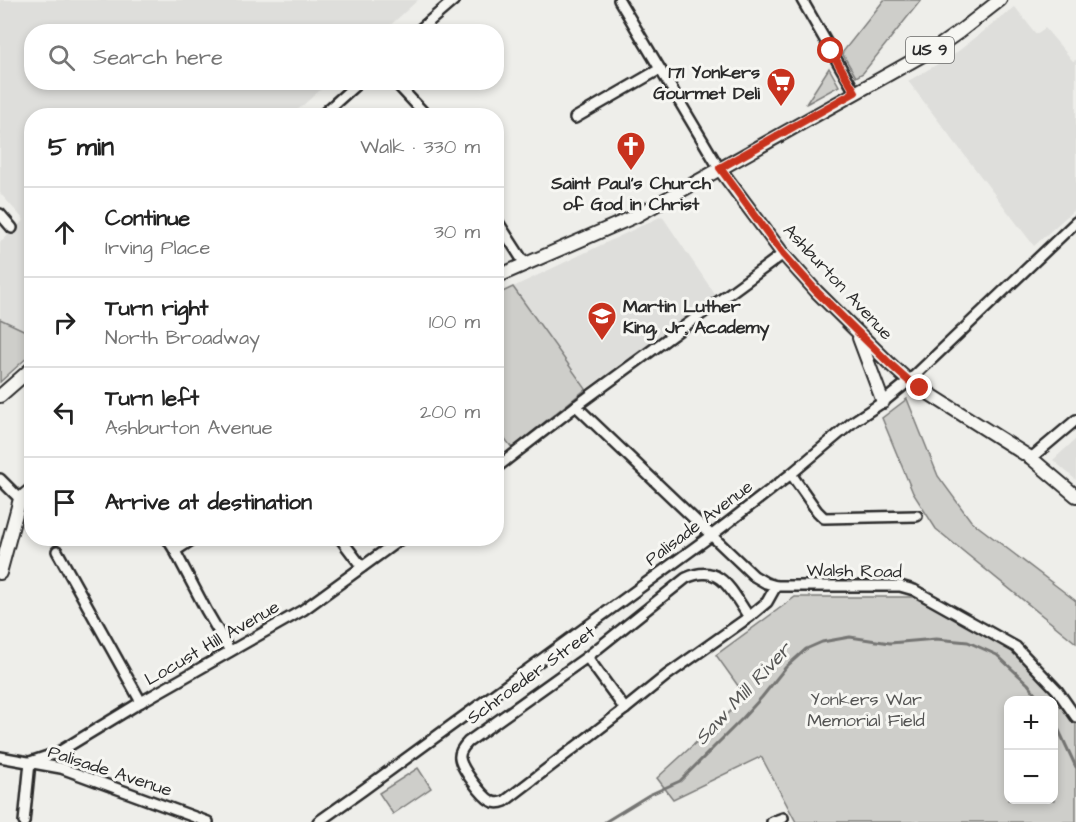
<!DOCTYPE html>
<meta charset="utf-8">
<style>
:root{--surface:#fff;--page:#f6f6f6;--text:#222;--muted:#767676;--line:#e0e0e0}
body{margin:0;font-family:"Architects Daughter",sans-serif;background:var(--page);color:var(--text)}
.controls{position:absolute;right:18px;bottom:18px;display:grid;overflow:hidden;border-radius:12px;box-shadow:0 3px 9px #0003}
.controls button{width:54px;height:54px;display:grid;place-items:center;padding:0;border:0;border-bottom:2px solid var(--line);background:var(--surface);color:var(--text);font:30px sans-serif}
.stop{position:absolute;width:18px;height:18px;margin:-14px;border:4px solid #c8321e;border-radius:50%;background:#fff}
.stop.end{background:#c8321e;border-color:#fff;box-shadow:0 2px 6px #0008}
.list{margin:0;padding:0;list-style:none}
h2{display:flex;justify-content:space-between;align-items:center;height:78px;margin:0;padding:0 24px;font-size:26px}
h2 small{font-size:20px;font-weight:400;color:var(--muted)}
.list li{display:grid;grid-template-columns:39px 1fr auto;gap:18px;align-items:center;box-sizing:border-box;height:90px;padding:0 24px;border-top:2px solid var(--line)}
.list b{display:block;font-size:22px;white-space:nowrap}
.list p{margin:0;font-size:20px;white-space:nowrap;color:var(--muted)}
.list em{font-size:20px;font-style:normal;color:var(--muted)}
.icon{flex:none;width:33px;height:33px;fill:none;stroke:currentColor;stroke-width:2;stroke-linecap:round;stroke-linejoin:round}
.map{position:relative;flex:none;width:1076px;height:822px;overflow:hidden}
.search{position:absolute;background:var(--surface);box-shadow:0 3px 9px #0003;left:24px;top:24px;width:480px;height:66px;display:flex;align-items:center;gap:15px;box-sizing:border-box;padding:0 21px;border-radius:24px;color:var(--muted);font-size:22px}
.panel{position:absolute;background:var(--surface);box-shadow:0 3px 9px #0003;left:24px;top:108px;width:480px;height:438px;border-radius:24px}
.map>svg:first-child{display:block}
.built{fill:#dededb}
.green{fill:#cececa;stroke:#7c7c7a;stroke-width:1.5;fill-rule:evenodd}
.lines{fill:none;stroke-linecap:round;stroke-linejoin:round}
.stream{stroke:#757573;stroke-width:3}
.minor-casing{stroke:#2b2b2b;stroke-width:14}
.major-casing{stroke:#2b2b2b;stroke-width:16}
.minor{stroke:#f6f6f2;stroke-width:9}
.major{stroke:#f6f6f2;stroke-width:12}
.route{stroke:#c8321e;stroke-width:8}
.labels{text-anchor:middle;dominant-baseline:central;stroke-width:6;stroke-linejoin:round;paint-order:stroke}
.shield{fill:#f6f6f2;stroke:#686867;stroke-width:1.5}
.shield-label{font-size:16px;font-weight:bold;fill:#2b2b2b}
.poi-label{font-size:18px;font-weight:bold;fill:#2b2b2b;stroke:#f6f6f2;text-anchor:end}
.street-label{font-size:18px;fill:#2b2b2b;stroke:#f6f6f2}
.park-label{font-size:18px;fill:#545453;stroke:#f6f6f2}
.water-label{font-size:20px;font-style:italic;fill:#565655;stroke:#f6f6f2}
</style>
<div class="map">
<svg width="1076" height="822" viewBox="0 0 1076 822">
<rect width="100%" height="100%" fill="#eeeeea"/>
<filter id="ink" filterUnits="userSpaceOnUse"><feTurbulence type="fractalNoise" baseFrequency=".0167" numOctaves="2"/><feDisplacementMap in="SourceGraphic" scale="12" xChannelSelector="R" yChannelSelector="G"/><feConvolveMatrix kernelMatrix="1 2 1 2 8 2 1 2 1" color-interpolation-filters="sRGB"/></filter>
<g filter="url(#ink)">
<g class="built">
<polygon points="0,0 418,0 384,31 32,32 32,82 328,83 292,115 32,116 31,333 0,318 0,242 24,220 0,193"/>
<polygon points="1015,7 1036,34 1045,28 1073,61 1076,60 1076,208 1034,246 908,81 952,56"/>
<polygon points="662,216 716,296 586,389 513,287"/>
<polygon points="1076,439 1076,480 1053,460"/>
</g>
<g class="green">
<polygon points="884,0 921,0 863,73 856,77 842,53"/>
<polygon points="829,68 839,86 806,104"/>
<polygon points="513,287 586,389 512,448 497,428 496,295"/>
<polygon points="0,319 32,334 31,354 0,382"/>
<polygon points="907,399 938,476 971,521 1076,601 1076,643 936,529 913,493 882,418"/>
<path d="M795,597H916L1015,650L1061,700L1076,724V822H796L762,758L760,757L673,799L657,778L746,697L716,655ZM1008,700H1054V800H1008Z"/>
<polygon points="418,768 431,788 393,814 379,793"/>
</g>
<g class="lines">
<g class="stream">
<polyline points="1054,720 1076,767"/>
<polyline points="605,822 649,795 680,781 742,719 762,697 786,667 806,649 822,642 850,637 890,643 936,639 968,642 997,655 1028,684 1040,700"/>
</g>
<g class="minor-casing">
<g id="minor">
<polyline points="619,0 719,168"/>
<polyline points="802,0 855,92"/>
<polyline points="417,32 454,0"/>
<polyline points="395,82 427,116"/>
<polyline points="321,116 359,82"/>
<polyline points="575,118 660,69"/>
<polyline points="0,214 12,228"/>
<polyline points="496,219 525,264"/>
<polyline points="576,406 754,576 766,583 776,586 900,586 914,590 1016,647 1057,690 1076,717"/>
<polyline points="1031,458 1076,420"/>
<polyline points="496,468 576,406 783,254"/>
<polyline points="791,474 817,511 824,518 917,516"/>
<polyline points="0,479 20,499"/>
<polyline points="167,538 175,551 206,610 230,651"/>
<polyline points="340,538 362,567"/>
<polyline points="57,551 141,702"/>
<polyline points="175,551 195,538"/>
<path d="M749,617C731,591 721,562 686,578L587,657L468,742C464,746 459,752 460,758C461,768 482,796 491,801C496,804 500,803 505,801L625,709L667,675L749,617L767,602L776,586"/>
<polyline points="587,657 625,709"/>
<polyline points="0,757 61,768 208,822"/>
<polyline points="24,822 30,762 57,753 141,702 303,610 402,538"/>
<polyline points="318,822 363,790 712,535 791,474 854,421 883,402 909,381 1076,222"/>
<polyline points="772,822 783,818"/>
</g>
</g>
<g class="major-casing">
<g id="major">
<polyline points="719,168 783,254 817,292 890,364 909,381 1031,458 1076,496"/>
<polyline points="496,277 636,216 939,46 959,32 1000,0"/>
<polyline points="859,338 883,402"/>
<polyline points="0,396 32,368"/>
<polyline points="0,573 20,499 32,489"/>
</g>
</g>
<use href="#minor" class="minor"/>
<use href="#major" class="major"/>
</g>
</g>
<g class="lines" filter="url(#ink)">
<polyline class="route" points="831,51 855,92 720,168 783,254 817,292 890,364 909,381 920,388"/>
</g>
<defs>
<g id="supermarket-pin" transform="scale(1.5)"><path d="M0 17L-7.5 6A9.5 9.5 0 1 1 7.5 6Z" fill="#c8321e" stroke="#f6f6f2"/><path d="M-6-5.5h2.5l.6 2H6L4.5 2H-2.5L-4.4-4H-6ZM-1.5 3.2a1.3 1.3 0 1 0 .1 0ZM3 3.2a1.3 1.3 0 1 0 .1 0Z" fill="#fff"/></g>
<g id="church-pin" transform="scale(1.5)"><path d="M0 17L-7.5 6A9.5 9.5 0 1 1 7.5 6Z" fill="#c8321e" stroke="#f6f6f2"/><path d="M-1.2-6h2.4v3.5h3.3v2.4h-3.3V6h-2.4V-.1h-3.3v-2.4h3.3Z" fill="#fff"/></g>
<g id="school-pin" transform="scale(1.5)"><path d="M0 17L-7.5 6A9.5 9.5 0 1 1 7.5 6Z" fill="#c8321e" stroke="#f6f6f2"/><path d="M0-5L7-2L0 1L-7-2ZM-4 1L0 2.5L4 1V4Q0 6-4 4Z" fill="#fff"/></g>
</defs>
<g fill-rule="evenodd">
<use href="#supermarket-pin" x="781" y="82"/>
<use href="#church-pin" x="631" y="146"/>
<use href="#school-pin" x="602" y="316"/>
</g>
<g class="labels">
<rect class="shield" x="906" y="37" width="48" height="26" rx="4.5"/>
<g class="shield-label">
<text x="930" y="50">US 9</text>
</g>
<g class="poi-label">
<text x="760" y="72">171 Yonkers<tspan x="760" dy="21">Gourmet Deli</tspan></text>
<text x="631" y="183" text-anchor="middle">Saint Paul's Church<tspan x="631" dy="21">of God in Christ</tspan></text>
<text x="623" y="306" text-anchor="start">Martin Luther<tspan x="623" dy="21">King, Jr. Academy</tspan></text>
</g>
<g class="street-label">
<text transform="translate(838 282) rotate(47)">Ashburton Avenue</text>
<text transform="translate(699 523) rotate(-37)">Palisade Avenue</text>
<text transform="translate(854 571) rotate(1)">Walsh Road</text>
<text transform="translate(212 643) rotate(-30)">Locust Hill Avenue</text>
<text transform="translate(531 675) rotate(-36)">Schroeder Street</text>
<text transform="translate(110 771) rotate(18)">Palisade Avenue</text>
</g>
<g class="park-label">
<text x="866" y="699">Yonkers War<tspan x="866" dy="21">Memorial Field</tspan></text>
</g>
<g class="water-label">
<text transform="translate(743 694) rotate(-47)">Saw Mill River</text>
</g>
</g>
</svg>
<div class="controls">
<button>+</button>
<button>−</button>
</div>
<div class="stop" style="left:831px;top:51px"></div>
<div class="stop end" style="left:920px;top:388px"></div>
<div class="search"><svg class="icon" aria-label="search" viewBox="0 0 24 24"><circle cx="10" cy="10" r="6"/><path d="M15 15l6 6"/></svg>Search here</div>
<section class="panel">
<h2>5 min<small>Walk · 330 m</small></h2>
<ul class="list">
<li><svg class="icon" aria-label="ahead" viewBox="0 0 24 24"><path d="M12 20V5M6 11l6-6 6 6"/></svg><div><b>Continue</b><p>Irving Place</p></div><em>30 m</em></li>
<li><svg class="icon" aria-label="right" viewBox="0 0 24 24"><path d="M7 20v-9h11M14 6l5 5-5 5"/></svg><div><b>Turn right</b><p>North Broadway</p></div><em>100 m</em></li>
<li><svg class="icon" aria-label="left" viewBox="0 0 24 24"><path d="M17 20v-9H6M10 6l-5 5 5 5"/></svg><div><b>Turn left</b><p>Ashburton Avenue</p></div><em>200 m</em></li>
<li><svg class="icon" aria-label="arrive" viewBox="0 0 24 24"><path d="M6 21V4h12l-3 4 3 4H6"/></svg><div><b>Arrive at destination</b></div></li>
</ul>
</section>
</div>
